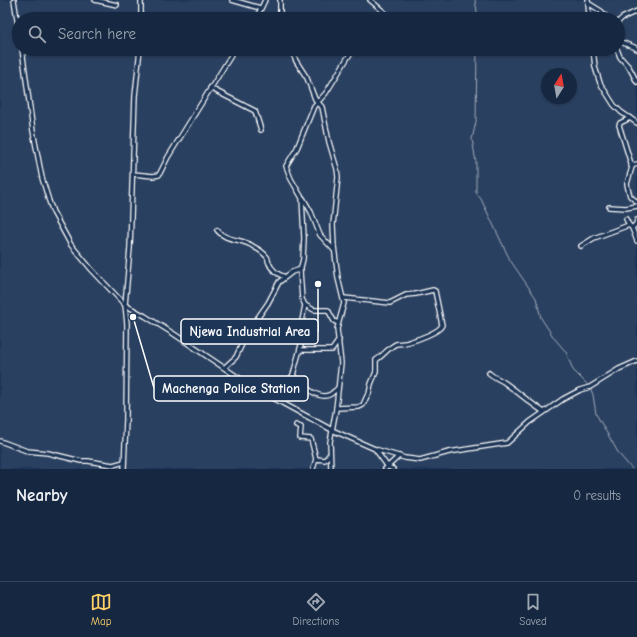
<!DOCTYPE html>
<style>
:root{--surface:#162841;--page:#1f3048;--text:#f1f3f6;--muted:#9ea6b1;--line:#35445a;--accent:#ffd166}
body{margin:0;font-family:"Comic Neue",sans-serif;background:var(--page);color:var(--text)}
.compass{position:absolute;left:541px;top:68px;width:36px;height:36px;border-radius:50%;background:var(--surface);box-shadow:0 1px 3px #0004;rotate:11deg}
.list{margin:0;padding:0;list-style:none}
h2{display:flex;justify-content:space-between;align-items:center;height:52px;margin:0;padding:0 16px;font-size:17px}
h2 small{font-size:13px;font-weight:400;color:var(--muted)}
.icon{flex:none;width:22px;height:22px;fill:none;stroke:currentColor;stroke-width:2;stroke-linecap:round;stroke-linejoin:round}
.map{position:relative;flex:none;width:637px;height:469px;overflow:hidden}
.search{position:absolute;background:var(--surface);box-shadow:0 1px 3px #0004;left:12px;right:12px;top:12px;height:44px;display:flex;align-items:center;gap:10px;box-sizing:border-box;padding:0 14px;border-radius:22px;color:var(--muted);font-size:15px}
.sheet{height:112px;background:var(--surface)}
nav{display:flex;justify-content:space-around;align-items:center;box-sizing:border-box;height:56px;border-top:1px solid var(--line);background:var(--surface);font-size:11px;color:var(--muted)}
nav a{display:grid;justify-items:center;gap:2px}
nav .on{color:var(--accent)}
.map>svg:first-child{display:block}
.built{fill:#2a4161;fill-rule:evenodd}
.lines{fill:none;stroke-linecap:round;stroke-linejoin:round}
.stream{stroke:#a0aab8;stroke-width:1}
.street-casing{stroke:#fff;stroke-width:6}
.street{stroke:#1d3557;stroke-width:3.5}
.leader{fill:none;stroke:#fff;stroke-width:1.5}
.callout-dot{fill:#fff;stroke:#1d3557;stroke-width:1.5}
.callout{fill:#1d3557;stroke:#fff;stroke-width:1.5}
.callout-label{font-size:13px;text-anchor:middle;font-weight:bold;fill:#fff}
</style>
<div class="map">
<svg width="637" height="469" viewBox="0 0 637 469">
<rect width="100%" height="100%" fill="#1d3557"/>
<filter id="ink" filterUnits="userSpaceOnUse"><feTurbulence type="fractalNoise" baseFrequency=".025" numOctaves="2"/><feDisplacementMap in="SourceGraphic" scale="8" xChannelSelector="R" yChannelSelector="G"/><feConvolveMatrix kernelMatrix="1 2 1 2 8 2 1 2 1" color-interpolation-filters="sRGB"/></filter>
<g filter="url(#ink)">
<path class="built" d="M0,0H637V469H0ZM19,19H618V49H19ZM547,74H571V98H547Z"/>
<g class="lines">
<g class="stream">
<polyline points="475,0 477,11 475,19"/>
<polyline points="477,49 476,122 472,139 476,162 476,193 481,199 510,260 536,298 541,318 554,338 566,352 573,370 590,387 593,395 596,414 619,454 632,469"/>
</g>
<g class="street-casing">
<g id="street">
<polyline points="14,0 19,32"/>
<polyline points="95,0 117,5"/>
<polyline points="232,0 260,8"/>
<polyline points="370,0 384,12 384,16 383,19"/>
<polyline points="588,0 589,19"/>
<polyline points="588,3 601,11 608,19"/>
<polyline points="141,19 141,0"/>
<polyline points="256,19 265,0"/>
<polyline points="280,19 280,0"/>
<polyline points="618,22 622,18 637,11"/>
<polyline points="618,41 634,47 637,49"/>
<polyline points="22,49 33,131 42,178 49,201 53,212 71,245 92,270 125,305 126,314 127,324 126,419 124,469"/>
<polyline points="140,49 135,96 130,248 125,305 145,316 174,334 251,386 332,430 375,449 405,458 420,460 449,452 507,443 530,422 563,399 580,390 590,387 619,369 637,361"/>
<polyline points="291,49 296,61 307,78 315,99 322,107 329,142 337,169 338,177 333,225 334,246 338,278 344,303 337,329 341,363 336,409 330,442 331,469"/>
<polyline points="593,49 595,67 600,83 614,105 621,112 637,123"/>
<polyline points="617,49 620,57 629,67 637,82"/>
<polyline points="210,88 255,111 261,130"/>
<polyline points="630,118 620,123 619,125 632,167 627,184 628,189 630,196 637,202"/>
<polyline points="631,166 637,164"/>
<polyline points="133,174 153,176 159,175 168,157 235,49"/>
<polyline points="303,198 311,212 320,235 334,250"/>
<polyline points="609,207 626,208 637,206"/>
<polyline points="626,219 629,225"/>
<polyline points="632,228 636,224 637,220"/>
<path d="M217,230C226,242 243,238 254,247C258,249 264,253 267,257C269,260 267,259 269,263C271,269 278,275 285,277"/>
<polyline points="581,246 594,238 629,225 632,228 637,241"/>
<polyline points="305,305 314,310 328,310 334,321 338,323"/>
<polyline points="300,350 332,350 339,340"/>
<polyline points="225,367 236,357 247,333 268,303 279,282 292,272 301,269"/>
<path d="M489,373C494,378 500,379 505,383C518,392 530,403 544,412"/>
<path d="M293,375C301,383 318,402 331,394C333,392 336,390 338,388"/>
<polyline points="277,400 282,391 293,375 301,345 301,326 305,305 302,299 300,271 303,259 304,238 302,198 291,179 286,166 297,148 314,106 326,93 353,49"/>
<path d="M336,408L359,407L363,405L367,396L369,394L371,384L376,372V360C383,356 389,347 396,344C400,343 405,344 409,342C416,340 440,332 442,325L435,291L433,290L416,294L406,295L390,303L344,298"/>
<polyline points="296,425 301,427 300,438 311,439 316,459"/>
<polyline points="0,441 27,451 48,453 81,461 88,461 113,465 124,462"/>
<polyline points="375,449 388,467 393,469"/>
<polyline points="313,469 316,459 325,460 329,455"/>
<polyline points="385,469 399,456"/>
</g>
</g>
<use href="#street" class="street"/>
</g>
</g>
<path class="leader" d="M318 284L318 332M133 317L154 388"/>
<g class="callout-dot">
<circle cx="318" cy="284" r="4"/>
<circle cx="133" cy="317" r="4"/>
</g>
<g class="callout">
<rect x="181" y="319" width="137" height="25" rx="4"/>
<rect x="154" y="376" width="154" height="25" rx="4"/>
</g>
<g class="callout-label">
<text x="250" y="336">Njewa Industrial Area</text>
<text x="231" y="393">Machenga Police Station</text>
</g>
</svg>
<svg class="compass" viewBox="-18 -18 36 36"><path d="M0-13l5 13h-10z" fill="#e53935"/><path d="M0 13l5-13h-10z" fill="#9ea6b1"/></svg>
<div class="search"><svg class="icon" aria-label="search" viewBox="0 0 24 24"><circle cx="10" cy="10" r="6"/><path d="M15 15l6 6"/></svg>Search here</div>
</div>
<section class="sheet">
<h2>Nearby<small>0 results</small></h2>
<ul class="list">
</ul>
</section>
<nav>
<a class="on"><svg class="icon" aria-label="map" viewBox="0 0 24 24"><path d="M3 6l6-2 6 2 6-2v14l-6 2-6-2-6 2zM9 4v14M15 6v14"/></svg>Map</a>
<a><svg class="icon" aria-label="directions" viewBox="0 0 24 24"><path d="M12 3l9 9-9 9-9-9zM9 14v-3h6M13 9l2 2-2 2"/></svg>Directions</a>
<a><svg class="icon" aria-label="saved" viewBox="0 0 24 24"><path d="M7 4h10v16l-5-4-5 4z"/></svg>Saved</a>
</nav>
